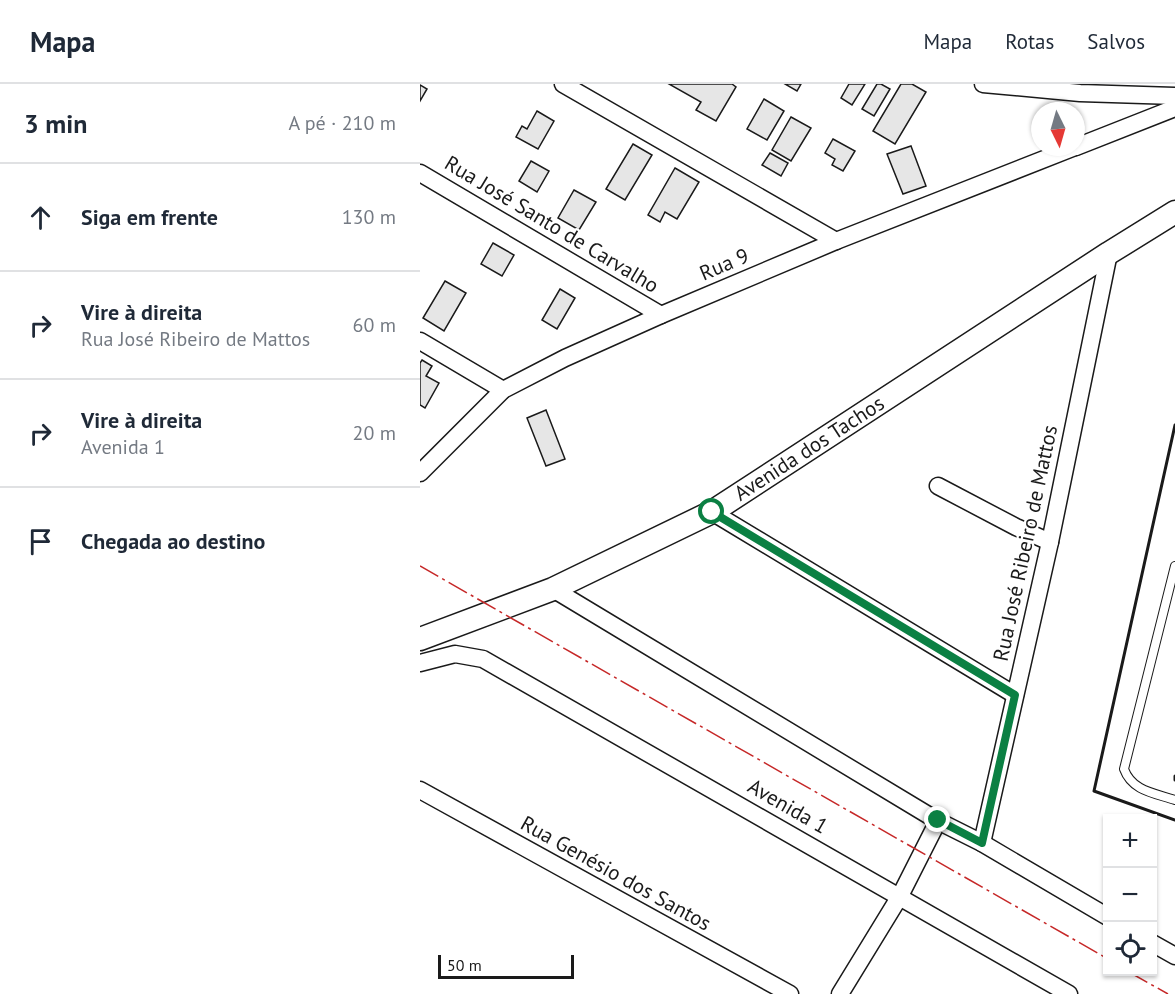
<!DOCTYPE html>
<html lang="pt">
<meta charset="utf-8">
<style>
:root{--surface:#fff;--page:#f2f2f3;--text:#1f2937;--muted:#747a83;--line:#e0e1e3}
body{margin:0;font-family:"PT Sans",sans-serif;background:var(--page);color:var(--text)}
.controls{position:absolute;right:18px;bottom:18px;display:grid;overflow:hidden;border-radius:0px;box-shadow:0 2px 4px #0004}
.controls button{width:54px;height:54px;display:grid;place-items:center;padding:0;border:0;border-bottom:2px solid var(--line);background:var(--surface);color:var(--text);font:30px sans-serif}
.compass{position:absolute;left:611px;top:18px;width:54px;height:54px;border-radius:50%;background:var(--surface);box-shadow:0 2px 4px #0004;rotate:175deg}
.scale{position:absolute;left:18px;bottom:15px;width:136px;box-sizing:border-box;padding-left:6px;border:3px solid #1a1a1a;border-top:0;font-size:16px;line-height:21px;white-space:nowrap;color:#1a1a1a;-webkit-text-stroke:4px #fff;paint-order:stroke}
.stop{position:absolute;width:18px;height:18px;margin:-14px;border:4px solid #0b8043;border-radius:50%;background:#fff}
.stop.end{background:#0b8043;border-color:#fff;box-shadow:0 2px 6px #0008}
.list{margin:0;padding:0;list-style:none}
h2{display:flex;justify-content:space-between;align-items:center;height:78px;margin:0;padding:0 24px;font-size:26px}
h2 small{font-size:20px;font-weight:400;color:var(--muted)}
.list li{display:grid;grid-template-columns:39px 1fr auto;gap:18px;align-items:center;box-sizing:border-box;height:108px;padding:0 24px;border-top:2px solid var(--line)}
.list b{display:block;font-size:22px;white-space:nowrap}
.list p{margin:0;font-size:20px;white-space:nowrap;color:var(--muted)}
.list em{font-size:20px;font-style:normal;color:var(--muted)}
.icon{flex:none;width:33px;height:33px;fill:none;stroke:currentColor;stroke-width:2;stroke-linecap:round;stroke-linejoin:round}
.map{position:relative;flex:none;width:755px;height:910px;overflow:hidden}
header{display:flex;align-items:center;gap:36px;box-sizing:border-box;height:84px;padding:0 30px;background:var(--surface);border-bottom:2px solid var(--line)}
header strong{font-size:28px}
nav{display:flex;gap:33px;margin-inline-start:auto;font-size:21px}
main{display:flex}
aside{flex:1;background:var(--surface)}
.map>svg:first-child{display:block}
.building{fill:#e6e6e6;stroke:#1a1a1a;stroke-width:1.5}
.lines{fill:none;stroke-linecap:round;stroke-linejoin:round}
.lane-casing{stroke:#1a1a1a;stroke-width:10}
.street-casing{stroke:#1a1a1a;stroke-width:19}
.secondary-casing{stroke:#1a1a1a;stroke-width:25}
.lane{stroke:#fff;stroke-width:8}
.street{stroke:#fff;stroke-width:16}
.secondary{stroke:#fff;stroke-width:22}
.wall{stroke:#1a1a1a;stroke-width:3}
.power{stroke:#c62828;stroke-width:1.5;stroke-dasharray:21 4.5 3 4.5;stroke-linecap:butt}
.route{stroke:#0b8043;stroke-width:8}
.labels{text-anchor:middle;dominant-baseline:central;stroke-width:4.5;stroke-linejoin:round;paint-order:stroke}
.street-label{font-size:21px;fill:#1a1a1a;stroke:#fff}
</style>
<header>
<strong>Mapa</strong>
<nav><a>Mapa</a><a>Rotas</a><a>Salvos</a></nav>
</header>
<main>
<aside>
<h2>3 min<small>A pé · 210 m</small></h2>
<ul class="list">
<li><svg class="icon" aria-label="ahead" viewBox="0 0 24 24"><path d="M12 20V5M6 11l6-6 6 6"/></svg><div><b>Siga em frente</b></div><em>130 m</em></li>
<li><svg class="icon" aria-label="right" viewBox="0 0 24 24"><path d="M7 20v-9h11M14 6l5 5-5 5"/></svg><div><b>Vire à direita</b><p>Rua José Ribeiro de Mattos</p></div><em>60 m</em></li>
<li><svg class="icon" aria-label="right" viewBox="0 0 24 24"><path d="M7 20v-9h11M14 6l5 5-5 5"/></svg><div><b>Vire à direita</b><p>Avenida 1</p></div><em>20 m</em></li>
<li><svg class="icon" aria-label="arrive" viewBox="0 0 24 24"><path d="M6 21V4h12l-3 4 3 4H6"/></svg><div><b>Chegada ao destino</b></div></li>
</ul>
</aside>
<div class="map">
<svg width="755" height="910" viewBox="0 0 755 910">
<rect width="100%" height="100%" fill="#fff"/>
<g class="building">
<polygon points="249,0 312,0 316,3 296,37 276,26 281,18"/>
<polygon points="365,0 381,0 377,7"/>
<polygon points="429,0 445,0 432,21 421,14"/>
<polygon points="457,0 461,0 470,5 454,32 442,25"/>
<polygon points="481,0 492,0 506,8 475,60 453,47"/>
<polygon points="0,1 7,5 0,17"/>
<polygon points="344,15 364,27 347,56 327,45"/>
<polygon points="117,27 134,37 118,65 96,53 102,42 107,45"/>
<polygon points="371,33 391,44 371,77 352,66"/>
<polygon points="413,55 435,67 423,87 412,81 415,75 405,69"/>
<polygon points="213,60 232,71 205,116 186,105"/>
<polygon points="491,62 506,102 483,110 467,70"/>
<polygon points="350,69 368,79 361,92 342,81"/>
<polygon points="111,77 129,87 117,108 99,97"/>
<polygon points="255,84 279,98 257,135 245,128 240,138 228,131"/>
<polygon points="154,106 176,118 159,146 138,134"/>
<polygon points="73,159 94,171 82,192 61,180"/>
<polygon points="25,197 46,209 24,247 3,234"/>
<polygon points="140,205 155,214 137,245 122,236"/>
<polygon points="2,276 12,282 6,292 19,299 5,324 0,321 0,279"/>
<polygon points="126,326 145,375 126,382 107,334"/>
</g>
<g class="lines">
<g class="lane-casing">
<path id="lane" d="M755,482L704,685C712,707 734,709 755,716"/>
</g>
<g class="street-casing">
<g id="street">
<polyline points="143,0 416,157"/>
<polyline points="563,0 660,9 755,12"/>
<polyline points="656,63 755,24"/>
<polyline points="0,89 241,231"/>
<polyline points="0,257 83,306"/>
<polyline points="0,389 83,306 145,274 241,231 416,157 655,63"/>
<polyline points="518,402 596,443 630,458"/>
<polyline points="292,428 595,611"/>
<polyline points="133,505 518,737 562,759 688,833"/>
<polyline points="0,579 35,570 63,575 649,910"/>
<polyline points="0,706 370,910"/>
<polyline points="562,759 630,458 689,169"/>
<polyline points="732,859 755,872"/>
<polyline points="420,910 480,812 518,737"/>
</g>
</g>
<g class="secondary-casing">
<polyline id="secondary" points="0,555 133,505 292,428 689,169 755,128"/>
</g>
<use href="#lane" class="lane"/>
<use href="#street" class="street"/>
<use href="#secondary" class="secondary"/>
<g class="wall">
<polyline points="755,341 674,707 755,736"/>
<polyline points="755,692 755,696"/>
</g>
<g class="power">
<polyline points="0,482 688,875"/>
<polyline points="709,888 748,910"/>
</g>
</g>
<g class="lines">
<polyline class="route" points="292,428 595,611 562,759 518,736"/>
</g>
<g class="labels">
<g class="street-label">
<text transform="translate(132 140) rotate(31)">Rua José Santo de Carvalho</text>
<text transform="translate(304 180) rotate(-23)">Rua 9</text>
<text transform="translate(389 364) rotate(-33)">Avenida dos Tachos</text>
<text transform="translate(605 459) rotate(-78)">Rua José Ribeiro de Mattos</text>
<text transform="translate(368 722) rotate(30)">Avenida 1</text>
<text transform="translate(196 789) rotate(29)">Rua Genésio dos Santos</text>
</g>
</g>
</svg>
<div class="controls">
<button>+</button>
<button>−</button>
<button><svg class="icon" aria-label="locate" viewBox="0 0 24 24"><circle cx="12" cy="12" r="6"/><path d="M12 2v4M12 18v4M2 12h4M18 12h4"/></svg></button>
</div>
<svg class="compass" viewBox="-18 -18 36 36"><path d="M0-13l5 13h-10z" fill="#e53935"/><path d="M0 13l5-13h-10z" fill="#747a83"/></svg>
<div class="scale">50 m</div>
<div class="stop" style="left:292px;top:428px"></div>
<div class="stop end" style="left:518px;top:736px"></div>
</div>
</main>
